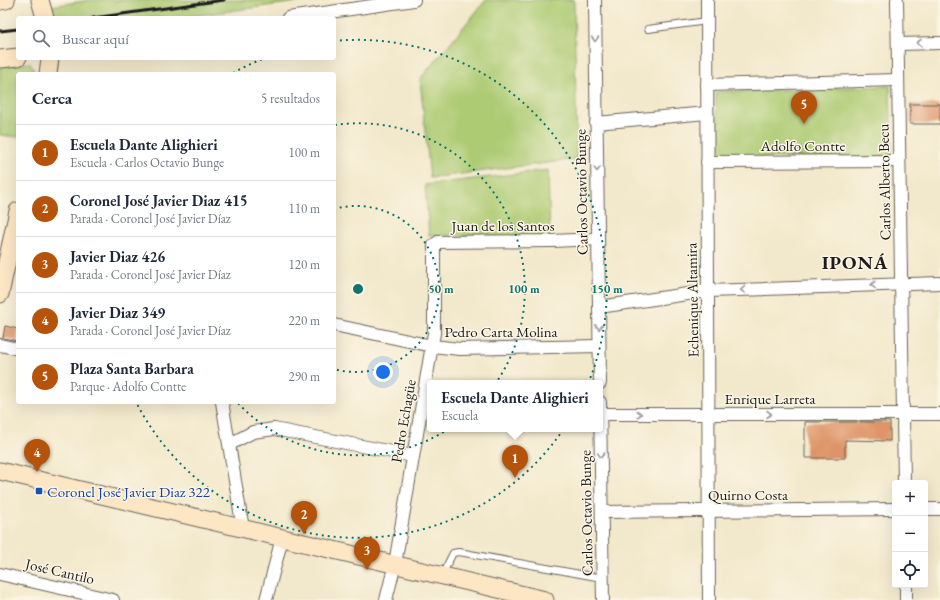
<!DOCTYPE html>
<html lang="es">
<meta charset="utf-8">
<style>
:root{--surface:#fff;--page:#f2f2f3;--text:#1f2937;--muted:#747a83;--line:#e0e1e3;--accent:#b45309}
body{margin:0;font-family:"EB Garamond",serif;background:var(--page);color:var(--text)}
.controls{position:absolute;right:12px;bottom:12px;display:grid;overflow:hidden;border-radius:4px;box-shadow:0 4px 16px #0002}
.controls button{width:36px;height:36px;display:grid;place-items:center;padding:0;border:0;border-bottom:1px solid var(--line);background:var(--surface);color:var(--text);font:20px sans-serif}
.you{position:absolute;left:383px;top:372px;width:14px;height:14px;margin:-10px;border:3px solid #fff;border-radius:50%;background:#1a73e8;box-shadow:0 0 0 6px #1a73e833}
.badge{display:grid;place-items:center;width:26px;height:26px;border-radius:50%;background:var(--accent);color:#fff;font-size:13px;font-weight:700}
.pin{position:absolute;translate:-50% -33px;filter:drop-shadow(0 1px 2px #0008)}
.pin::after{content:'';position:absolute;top:21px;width:14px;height:12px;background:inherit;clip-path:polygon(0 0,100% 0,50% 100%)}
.popup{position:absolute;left:427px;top:380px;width:176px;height:52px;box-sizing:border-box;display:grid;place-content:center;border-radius:4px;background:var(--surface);filter:drop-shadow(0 1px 3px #0005);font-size:13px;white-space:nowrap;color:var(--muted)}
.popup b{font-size:15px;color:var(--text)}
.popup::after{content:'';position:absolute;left:50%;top:100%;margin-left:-8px;border:8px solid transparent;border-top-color:var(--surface)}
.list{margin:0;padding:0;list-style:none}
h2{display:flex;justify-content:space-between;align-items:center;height:52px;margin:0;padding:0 16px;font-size:17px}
h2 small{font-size:13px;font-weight:400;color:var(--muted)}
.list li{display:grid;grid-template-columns:26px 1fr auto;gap:12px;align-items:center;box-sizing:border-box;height:56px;padding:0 16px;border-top:1px solid var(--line)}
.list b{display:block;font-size:15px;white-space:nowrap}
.list p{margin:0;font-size:13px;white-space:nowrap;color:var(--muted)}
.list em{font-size:13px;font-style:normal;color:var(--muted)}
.icon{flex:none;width:22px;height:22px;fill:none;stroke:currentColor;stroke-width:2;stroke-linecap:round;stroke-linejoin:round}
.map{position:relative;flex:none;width:940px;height:600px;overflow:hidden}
.search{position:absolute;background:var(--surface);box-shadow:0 4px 16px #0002;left:16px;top:16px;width:320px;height:44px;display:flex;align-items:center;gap:10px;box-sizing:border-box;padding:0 14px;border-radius:4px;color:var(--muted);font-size:15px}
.panel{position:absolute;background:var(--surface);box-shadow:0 4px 16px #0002;left:16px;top:72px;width:320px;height:332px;border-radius:4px}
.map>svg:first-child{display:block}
.green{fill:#adcb73;stroke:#647448}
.building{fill:#de9468}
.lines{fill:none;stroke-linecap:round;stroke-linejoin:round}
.service-casing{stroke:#676359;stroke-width:8}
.minor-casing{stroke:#676359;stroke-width:14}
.secondary-casing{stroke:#676359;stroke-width:19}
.service{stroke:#fff;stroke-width:6}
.minor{stroke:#fff;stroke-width:12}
.secondary{stroke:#fce6c4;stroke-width:17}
.rail{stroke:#1c1c1c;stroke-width:3}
.oneway{stroke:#999}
.ring{fill:none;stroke:#0f766e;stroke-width:2;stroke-dasharray:2 4}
.transit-dot{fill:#1a4fb4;stroke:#fcf5e5;stroke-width:1.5}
.labels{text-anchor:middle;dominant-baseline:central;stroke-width:3;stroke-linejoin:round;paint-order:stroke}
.street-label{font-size:15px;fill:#1c1c1c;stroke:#fcf5e5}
.transit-label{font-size:15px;fill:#164399;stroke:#fcf5e5;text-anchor:start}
.district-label{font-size:19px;font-weight:bold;letter-spacing:1px;fill:#1c1c1c;stroke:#fcf5e5}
.centre{fill:#0f766e;stroke:#fcf5e5;stroke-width:2}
.ring-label{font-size:12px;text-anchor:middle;font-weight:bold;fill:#0f766e;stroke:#fcf5e5;stroke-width:3;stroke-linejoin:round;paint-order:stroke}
</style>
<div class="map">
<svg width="940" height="600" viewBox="0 0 940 600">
<rect width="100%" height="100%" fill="#fcf5e5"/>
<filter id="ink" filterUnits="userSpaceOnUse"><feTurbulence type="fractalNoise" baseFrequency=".025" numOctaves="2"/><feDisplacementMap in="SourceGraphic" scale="8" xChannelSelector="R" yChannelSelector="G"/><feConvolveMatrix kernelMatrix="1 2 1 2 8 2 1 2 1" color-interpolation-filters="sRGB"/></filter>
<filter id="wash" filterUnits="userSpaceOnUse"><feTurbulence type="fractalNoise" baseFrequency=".012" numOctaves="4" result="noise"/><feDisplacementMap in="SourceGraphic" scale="16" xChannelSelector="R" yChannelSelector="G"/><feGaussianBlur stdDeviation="0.9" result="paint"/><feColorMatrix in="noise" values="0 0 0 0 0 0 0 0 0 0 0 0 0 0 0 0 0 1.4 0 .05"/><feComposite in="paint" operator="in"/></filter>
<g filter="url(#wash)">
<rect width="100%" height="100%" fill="#f2e8cb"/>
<g class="green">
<polygon points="90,0 312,0 177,18 49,18 46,7"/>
<polygon points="486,0 574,0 577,159 430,178 420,79"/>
<polygon points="30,63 34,70 33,74 18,74 18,137 0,135 0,67"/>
<polygon points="890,86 892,158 717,157 716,92"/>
<polygon points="548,170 550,238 429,235 425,185"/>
</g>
<g id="blocks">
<g class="building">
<rect x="910" y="104" width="30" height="20"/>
<polygon points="5,326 18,329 18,341 3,338"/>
<polygon points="805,422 890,422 890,441 845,440 845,458 805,458"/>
</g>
</g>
</g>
<g filter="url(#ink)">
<use href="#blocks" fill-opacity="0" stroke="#676359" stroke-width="1"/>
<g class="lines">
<g class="service-casing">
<g id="service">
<polyline points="648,29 707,21"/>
<polyline points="442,575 453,553 459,552 602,578"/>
</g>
</g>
<g class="minor-casing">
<g id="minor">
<polyline points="595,0 600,383"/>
<polyline points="707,0 709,600"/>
<polyline points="897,0 904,483"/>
<polyline points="288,18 414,0"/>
<polyline points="898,44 940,43"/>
<polyline points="707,85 898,80"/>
<polyline points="596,123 707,113"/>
<polyline points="707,162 899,161"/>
<polyline points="599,307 708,291 940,283"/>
<polyline points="334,325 432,346 460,349 599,346"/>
<polyline points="0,345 18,349"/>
<polyline points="222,402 243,529"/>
<polyline points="600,402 603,600"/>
<polyline points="600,414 940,414"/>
<polyline points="230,444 253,432 274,429 413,456"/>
<polyline points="925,509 940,509"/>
<polyline points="602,512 895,509"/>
<polyline points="0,574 113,600"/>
<polyline points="906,585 906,600"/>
<polyline points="266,600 282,538"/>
<polyline points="386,600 395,564 434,333 434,245 438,242 552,241 598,239"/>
</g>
</g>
<g class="secondary-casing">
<g id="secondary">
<polyline points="40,0 45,18"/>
<polyline points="0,1 6,0"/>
<polyline points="0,59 18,57"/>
<polyline points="48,74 50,58"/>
<polyline points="0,294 18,211"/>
<polyline points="0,471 545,600"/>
</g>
</g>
<use href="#service" class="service"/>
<use href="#minor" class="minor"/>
<use href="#secondary" class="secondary"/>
<g class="rail">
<polyline points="93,18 224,0"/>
<polyline points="0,31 18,29"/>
</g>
</g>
<defs><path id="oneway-chevron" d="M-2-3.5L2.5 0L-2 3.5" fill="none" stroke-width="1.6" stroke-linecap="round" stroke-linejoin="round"/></defs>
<g class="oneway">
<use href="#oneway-chevron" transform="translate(595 39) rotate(89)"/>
<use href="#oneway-chevron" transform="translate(919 43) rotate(180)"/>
<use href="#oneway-chevron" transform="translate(597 169) rotate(89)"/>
<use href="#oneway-chevron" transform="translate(873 285) rotate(178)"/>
<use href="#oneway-chevron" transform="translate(743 290) rotate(178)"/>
<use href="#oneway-chevron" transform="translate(599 327) rotate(90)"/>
<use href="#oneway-chevron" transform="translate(639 414)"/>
<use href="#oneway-chevron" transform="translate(769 414)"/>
<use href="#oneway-chevron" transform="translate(601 455) rotate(89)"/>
</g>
</g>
<g class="ring">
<path d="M334 209A83 83 0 1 1 334 369"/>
<path d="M335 125A166 166 0 1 1 237 402"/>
<path d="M233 73A249 249 0 0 1 265 58M334 41A249 249 0 1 1 136 402"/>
</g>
<rect class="transit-dot" x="35" y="487" width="8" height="8" rx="2"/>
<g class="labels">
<g class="street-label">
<text x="803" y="145">Adolfo Contte</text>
<text transform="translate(884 182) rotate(-91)">Carlos Alberto Becu</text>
<text transform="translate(581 192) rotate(-91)">Carlos Octavio Bunge</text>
<text x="503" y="225">Juan de los Santos</text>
<text transform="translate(692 300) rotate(-91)">Echenique Altamira</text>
<text x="501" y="331">Pedro Carta Molina</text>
<text x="770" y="398">Enrique Larreta</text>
<text transform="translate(403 421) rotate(-80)">Pedro Echagüe</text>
<text x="748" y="494">Quirno Costa</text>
<text transform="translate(586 513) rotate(-91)">Carlos Octavio Bunge</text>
<text transform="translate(60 571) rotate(13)">José Cantilo</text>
</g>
<g class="transit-label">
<text x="47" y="491">Coronel José Javier Diaz 322</text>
</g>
<g class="district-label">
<text x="855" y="262">IPONÁ</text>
</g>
</g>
<circle cx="358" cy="289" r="6" class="centre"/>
<g class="ring-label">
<text x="441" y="293">50 m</text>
<text x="524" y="293">100 m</text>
<text x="607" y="293">150 m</text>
</g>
</svg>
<div class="controls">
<button>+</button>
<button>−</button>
<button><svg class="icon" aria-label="locate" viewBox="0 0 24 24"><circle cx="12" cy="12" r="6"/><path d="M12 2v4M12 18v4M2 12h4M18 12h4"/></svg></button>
</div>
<div class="you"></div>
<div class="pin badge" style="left:515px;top:478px">1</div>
<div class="popup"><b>Escuela Dante Alighieri</b>Escuela</div>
<div class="pin badge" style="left:304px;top:534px">2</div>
<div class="pin badge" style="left:367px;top:570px">3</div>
<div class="pin badge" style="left:37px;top:472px">4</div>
<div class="pin badge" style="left:804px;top:124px">5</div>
<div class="search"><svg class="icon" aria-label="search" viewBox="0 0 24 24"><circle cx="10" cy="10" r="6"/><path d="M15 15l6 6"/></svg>Buscar aquí</div>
<section class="panel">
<h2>Cerca<small>5 resultados</small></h2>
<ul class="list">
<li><span class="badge">1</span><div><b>Escuela Dante Alighieri</b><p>Escuela · Carlos Octavio Bunge</p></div><em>100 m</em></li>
<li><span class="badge">2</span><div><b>Coronel José Javier Diaz 415</b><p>Parada · Coronel José Javier Díaz</p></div><em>110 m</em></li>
<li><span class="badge">3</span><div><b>Javier Diaz 426</b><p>Parada · Coronel José Javier Díaz</p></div><em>120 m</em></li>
<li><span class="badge">4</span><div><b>Javier Diaz 349</b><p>Parada · Coronel José Javier Díaz</p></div><em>220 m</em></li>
<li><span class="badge">5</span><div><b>Plaza Santa Barbara</b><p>Parque · Adolfo Contte</p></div><em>290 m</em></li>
</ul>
</section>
</div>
